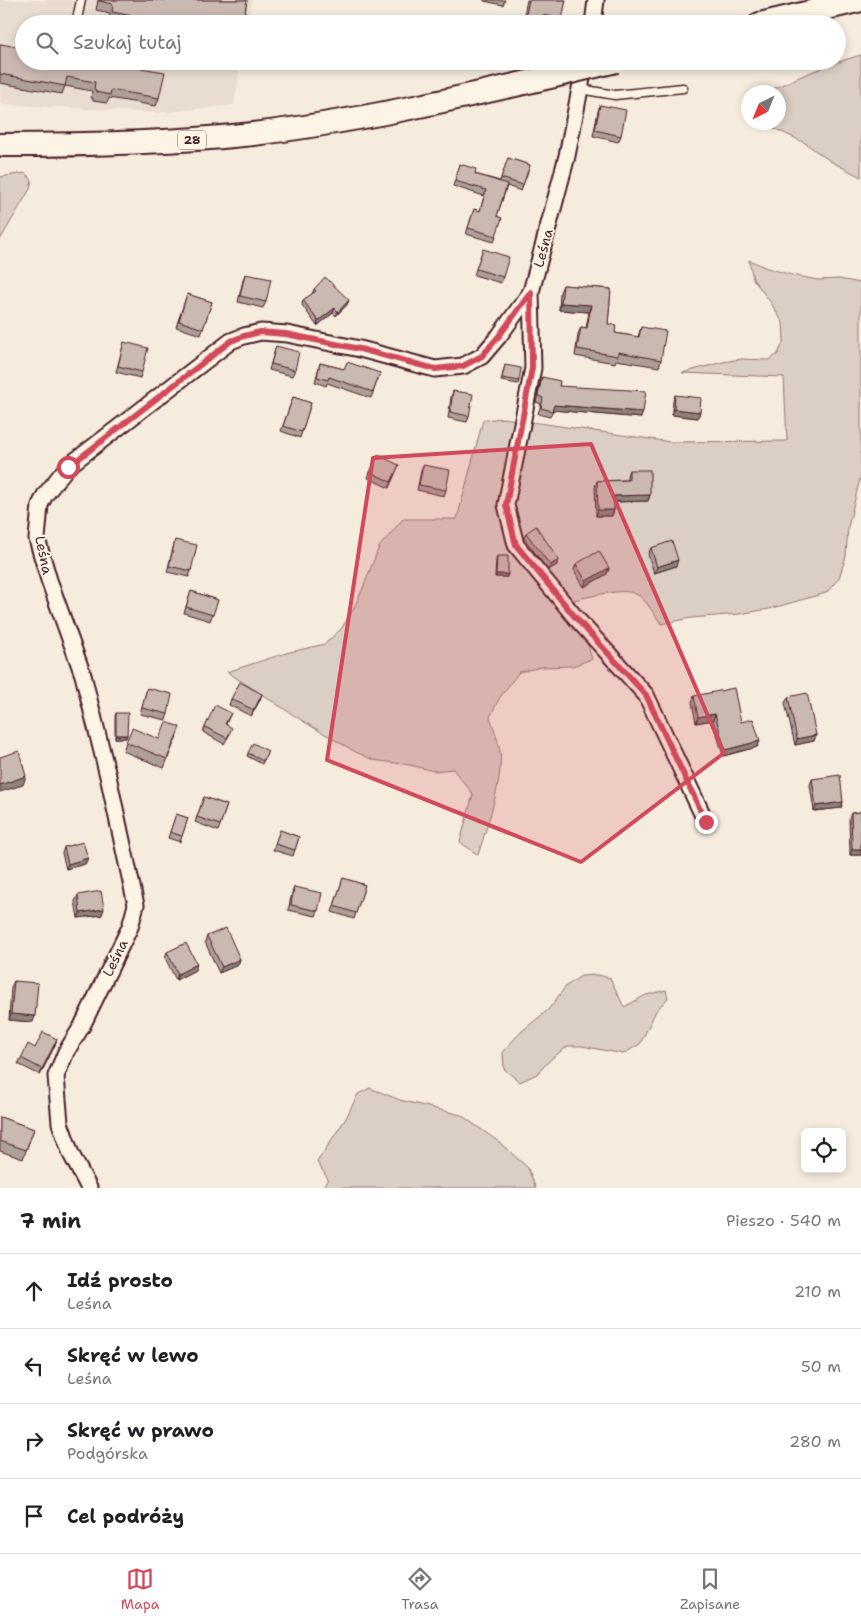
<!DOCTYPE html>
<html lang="pl">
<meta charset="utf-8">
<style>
:root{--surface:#fff;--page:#f2f2f2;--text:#202124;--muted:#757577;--line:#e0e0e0;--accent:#d1495b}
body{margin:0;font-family:"Shantell Sans",sans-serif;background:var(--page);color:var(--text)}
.controls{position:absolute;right:15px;bottom:15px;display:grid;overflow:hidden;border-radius:8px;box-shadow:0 2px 8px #0003}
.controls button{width:45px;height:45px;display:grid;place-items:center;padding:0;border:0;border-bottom:1px solid var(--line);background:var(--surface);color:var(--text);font:25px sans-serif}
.compass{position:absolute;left:741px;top:85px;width:45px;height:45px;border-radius:50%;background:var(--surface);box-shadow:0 2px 8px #0003;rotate:223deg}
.stop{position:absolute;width:15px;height:15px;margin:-11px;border:4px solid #d1495b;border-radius:50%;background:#fff}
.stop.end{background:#d1495b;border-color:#fff;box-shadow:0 1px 5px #0008}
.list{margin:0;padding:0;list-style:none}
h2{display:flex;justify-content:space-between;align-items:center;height:65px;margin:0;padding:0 20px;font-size:21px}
h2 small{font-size:16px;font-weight:400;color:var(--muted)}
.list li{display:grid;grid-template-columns:32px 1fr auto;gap:15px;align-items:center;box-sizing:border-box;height:75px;padding:0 20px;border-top:1px solid var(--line)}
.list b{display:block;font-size:19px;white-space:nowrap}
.list p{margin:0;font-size:16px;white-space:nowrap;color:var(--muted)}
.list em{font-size:16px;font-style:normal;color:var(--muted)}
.icon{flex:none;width:28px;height:28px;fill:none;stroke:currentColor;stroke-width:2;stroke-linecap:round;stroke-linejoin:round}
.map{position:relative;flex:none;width:861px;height:1188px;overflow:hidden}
.search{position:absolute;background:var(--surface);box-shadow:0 2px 8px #0003;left:15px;right:15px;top:15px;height:55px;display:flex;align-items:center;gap:12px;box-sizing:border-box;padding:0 18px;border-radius:28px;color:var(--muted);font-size:19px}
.sheet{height:365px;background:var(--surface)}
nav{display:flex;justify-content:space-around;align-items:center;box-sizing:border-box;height:70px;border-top:1px solid var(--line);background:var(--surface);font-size:14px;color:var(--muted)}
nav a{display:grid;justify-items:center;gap:2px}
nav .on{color:var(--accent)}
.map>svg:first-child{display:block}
.built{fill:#e8ddd0}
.green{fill:#dbcec4;stroke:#927678}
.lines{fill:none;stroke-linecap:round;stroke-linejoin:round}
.lane-casing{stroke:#4a1f2b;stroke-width:11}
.street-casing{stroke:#4a1f2b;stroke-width:19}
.primary-casing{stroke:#4a1f2b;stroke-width:26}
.lane{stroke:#fcf5e5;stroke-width:8}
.street{stroke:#fcf5e5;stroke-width:15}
.primary{stroke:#fcf5e5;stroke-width:22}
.primary-bridge-casing{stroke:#4a1f2b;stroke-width:26;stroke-linecap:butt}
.primary-bridge{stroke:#fcf5e5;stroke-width:22}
.wall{fill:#ae9f98;stroke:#4a1f2b}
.shaded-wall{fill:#8d827c;stroke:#4a1f2b}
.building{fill:#cab9b1;stroke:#4a1f2b}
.route{stroke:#d1495b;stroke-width:6}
.marked{fill:#d1495b;fill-opacity:0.2;stroke:#d1495b;stroke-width:4;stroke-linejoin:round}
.labels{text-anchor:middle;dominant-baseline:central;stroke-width:4;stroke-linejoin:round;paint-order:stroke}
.shield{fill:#fcf5e5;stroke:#7f5f63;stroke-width:1}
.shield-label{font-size:12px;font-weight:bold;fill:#4a1f2b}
.street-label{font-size:14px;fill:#4a1f2b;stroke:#fcf5e5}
</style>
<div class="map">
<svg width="861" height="1188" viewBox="0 0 861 1188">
<rect width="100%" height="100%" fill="#f5ecde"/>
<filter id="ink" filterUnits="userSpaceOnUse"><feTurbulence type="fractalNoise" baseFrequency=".02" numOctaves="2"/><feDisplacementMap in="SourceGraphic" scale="10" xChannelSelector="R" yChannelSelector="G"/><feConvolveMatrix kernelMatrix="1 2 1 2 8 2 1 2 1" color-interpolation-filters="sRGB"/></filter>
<g filter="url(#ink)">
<polygon class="built" points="0,0 252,0 247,24 24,24 24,61 241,61 234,105 158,113 0,104"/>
<g class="green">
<path d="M861,55V177L830,161L805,143L763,123L778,122V92H767C797,77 829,64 861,55Z"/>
<polygon points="25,173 32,180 30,189 0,240 0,177"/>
<path d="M749,260L767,268L792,275L818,280L839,279L861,283V475L848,527L846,556L839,578L826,593L769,609L739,614L691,618L661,624C655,615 645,598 636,594C622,587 589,597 574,600L592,659L572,666L542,667L519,672L500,697L490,717C494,728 498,740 500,751C504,778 486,829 478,855L460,842L473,794L453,769L434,771L410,765L373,760L354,751L306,723L227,672L286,653L325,644L341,629L353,610L363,588L379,547L403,519H457L483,420L504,418L671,442L787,441L784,377L682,373L723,362L741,359L769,360L778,354L784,340L783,323L771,303L753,279Z"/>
<polygon points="598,975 610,978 624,1007 646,995 666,990 668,998 656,1011 640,1044 623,1054 582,1046 568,1046 552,1058 537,1074 520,1082 504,1069 503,1051 522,1031 548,1010 566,986 581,976"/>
<polygon points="370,1088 400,1100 461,1115 499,1142 528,1168 536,1188 322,1188 328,1179 317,1162 346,1118 358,1094"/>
</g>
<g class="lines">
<g class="lane-casing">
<g id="lane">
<polyline points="76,24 81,0"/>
<polyline points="580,89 615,95 683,88"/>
</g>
</g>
<g class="street-casing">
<g id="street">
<polyline points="593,24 596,0"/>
<polyline points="531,292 533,368 506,505 516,545 576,618 646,695 706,822"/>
<polyline points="89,1188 71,1154 60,1123 56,1076 66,1052 82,1026 130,927 136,905 108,776 83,675 49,580 37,539 40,505 45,495 67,467 231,341 244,336 261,332 287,334 360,349 435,369 463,366 482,356 499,336 531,292 567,156 585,63"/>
</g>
</g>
<g class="primary-casing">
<g id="primary">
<polyline points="760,24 861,0"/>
<path d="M0,145C85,145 169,143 253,134C354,122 455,99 554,76"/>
</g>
</g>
<use href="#lane" class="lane"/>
<use href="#street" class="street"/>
<use href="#primary" class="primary"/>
<g class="primary-bridge-casing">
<polyline id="primary-bridge" points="554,76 616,61"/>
</g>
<use href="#primary-bridge" class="primary-bridge"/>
</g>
<g class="wall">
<polygon points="98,0 247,0 243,24 124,24 108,21 110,13 96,10"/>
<polygon points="484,0 505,0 503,5 484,1"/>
<polygon points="527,0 566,0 560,24 522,24"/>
<polygon points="0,44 159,98 156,106 109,98 107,103 93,101 93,98 91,98 92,91 65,86 62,94 0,83"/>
<polygon points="600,105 621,136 618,142 593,136 598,111"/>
<polygon points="508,158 530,165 521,191 507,186 497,216 496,236 494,242 466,234 474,209 480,211 484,196 453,186 460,164 475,174 500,181"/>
<polygon points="483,249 503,277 501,283 474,275"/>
<polygon points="245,274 266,302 263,308 238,302 243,280"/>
<polygon points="563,285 611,289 608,324 615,333 638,337 641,327 661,360 659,367 616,360 615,363 575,356 578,334 581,327 586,328 589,312 559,310 560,292"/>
<polygon points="314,289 347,305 336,316 333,313 317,326 302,305 303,300 312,294"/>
<polygon points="187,294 212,302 201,335 176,327"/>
<polygon points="124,342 142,372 140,378 116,372"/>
<polygon points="276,346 295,370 292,376 269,370"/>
<polygon points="320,363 344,369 380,373 371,398 327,383 326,386 315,382"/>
<polygon points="505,365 519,381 518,384 501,381"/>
<polygon points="542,377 559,386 641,418 553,410 550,417 538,414 541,404 536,402 540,383"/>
<polygon points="453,391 469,416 467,422 448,418 451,397"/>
<polygon points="675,395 698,418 672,415 673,401"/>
<polygon points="293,397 311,403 300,438 281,431"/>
<polygon points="399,465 389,488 368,478 370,472"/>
<polygon points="423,465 446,490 444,496 417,490 421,471"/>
<polygon points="629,470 650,495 648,501 614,502 614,510 612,516 596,516 595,487 597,481 627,480 627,476"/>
<polygon points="526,533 557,565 548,570 524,538"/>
<polygon points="175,540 191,571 189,577 167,572"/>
<polygon points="651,548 676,566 654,573 648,554"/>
<polygon points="497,556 508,574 507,577 495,577 496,559"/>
<polygon points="576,564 609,568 607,574 584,587 574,570"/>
<polygon points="191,591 218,600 210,621 184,613"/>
<polygon points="147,688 168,714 166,720 140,714"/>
<polygon points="694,696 741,722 760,741 757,747 723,756 713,720 696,723 692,702"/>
<polygon points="788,697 816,735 814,741 795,745 785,703"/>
<polygon points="231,699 260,700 251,716 229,705"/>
<polygon points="116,713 127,735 126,738 115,738 115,716"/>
<polygon points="231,713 226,724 230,734 224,744 203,732 205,727"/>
<polygon points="177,736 164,768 123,751 126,742 159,739"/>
<polygon points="248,753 267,754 262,764 247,756"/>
<polygon points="812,779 843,802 841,808 814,811 810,785"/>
<polygon points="204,797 227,805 218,831 195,822"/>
<polygon points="861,812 861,855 850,855 849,819 851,813"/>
<polygon points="176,814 188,818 180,842 168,838"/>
<polygon points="280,830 299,837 293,856 273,850"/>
<polygon points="64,847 88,858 85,864 66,869 62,853"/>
<polygon points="343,878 365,885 354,919 332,912"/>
<polygon points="294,887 318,911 316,916 288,910 292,893"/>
<polygon points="78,895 102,915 78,918 75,901"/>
<polygon points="207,936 240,959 238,965 219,973 205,942"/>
<polygon points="167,952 195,970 176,980 165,958"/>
<polygon points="14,981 33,1022 9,1020 11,987"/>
<polygon points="57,1039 55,1045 40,1075 18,1064 21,1058 35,1048"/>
<polygon points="0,1117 34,1129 23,1159 0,1151"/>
</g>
<g class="shaded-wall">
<polygon points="349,300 347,305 336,316 338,312"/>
<polygon points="561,303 591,305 589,312 559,310"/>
<polygon points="335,308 333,313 317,326 318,321"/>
<polygon points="554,405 643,412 641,418 552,410"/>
<polygon points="674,409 700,412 698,418 672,415"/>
<polygon points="650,495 648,501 612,502 614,496"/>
<polygon points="598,510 614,510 612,516 596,516"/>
<polygon points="559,560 557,565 548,570 550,565"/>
<polygon points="678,560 676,566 654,573 657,567"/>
<polygon points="609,568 607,574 584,587 586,581"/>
<polygon points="496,574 508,574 507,577 495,577"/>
<polygon points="262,694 260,700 251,716"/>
<polygon points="715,714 713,720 696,723 698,717"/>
<polygon points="116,735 127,735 126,738 115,738"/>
<polygon points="816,735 814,741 795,745 797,739"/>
<polygon points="760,741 757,747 723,756 725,750"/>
<polygon points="26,776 23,785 0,792 0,785"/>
<polygon points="843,802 841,808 814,811 816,806"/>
<polygon points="852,849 861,849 861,855 850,855"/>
<polygon points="88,858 85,864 66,869 68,864"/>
<polygon points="104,909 102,915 78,918 80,913"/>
<polygon points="240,959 238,965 219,973 222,967"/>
<polygon points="197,964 195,970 176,980 178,974"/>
<polygon points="11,1014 35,1016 33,1022 9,1020"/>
<polygon points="57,1039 55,1045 40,1075 42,1069"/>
</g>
<g class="building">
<polygon points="99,0 247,0 243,24 173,24 112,12 113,4 99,1"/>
<polygon points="529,0 566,0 562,19 543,15 541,24 524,23"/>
<polygon points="0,44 24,48 24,61 97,61 165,72 159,98 111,90 110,95 96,92 96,90 94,89 95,82 67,77 65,86 0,74"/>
<polygon points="600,105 626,110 621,136 595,130"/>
<polygon points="508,158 530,165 523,185 501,178"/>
<polygon points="460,164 476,169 475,174 507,184 497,216 502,218 496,236 468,228 474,209 480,211 486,190 455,181"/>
<polygon points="483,249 509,257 503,277 476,269"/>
<polygon points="245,274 271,279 266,302 240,296"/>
<polygon points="325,277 349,300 338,312 335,308 318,321 303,300 316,291 314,289"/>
<polygon points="563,285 611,289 608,324 616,325 615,333 639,337 641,327 666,331 661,360 618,352 618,356 577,349 581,327 587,328 591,305 561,303"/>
<polygon points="187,294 212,302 203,329 179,321"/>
<polygon points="124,342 148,348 142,372 118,366"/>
<polygon points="276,346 299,352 295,370 271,364"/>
<polygon points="347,362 380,373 373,392 329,377 328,380 317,377 320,363 344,369"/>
<polygon points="505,365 521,368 519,381 502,378"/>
<polygon points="542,377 560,381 559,386 646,391 643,412 554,405 552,411 541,408 543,398 538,396"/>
<polygon points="453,391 473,394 469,416 450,412"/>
<polygon points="675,395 701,398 700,412 674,409"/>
<polygon points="293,397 311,403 302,432 283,426"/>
<polygon points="378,455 399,465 391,482 370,472"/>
<polygon points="423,465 450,470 446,490 419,485"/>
<polygon points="629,470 650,470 650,495 614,496 614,510 598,510 597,481 629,480"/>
<polygon points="536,526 559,560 550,565 526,533"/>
<polygon points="175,540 197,545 191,571 169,566"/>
<polygon points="672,541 678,560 657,567 651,548"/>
<polygon points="599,551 609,568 586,581 576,564"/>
<polygon points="497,556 508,556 508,574 496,574"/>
<polygon points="191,591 218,600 213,615 186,607"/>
<polygon points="240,682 262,694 254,710 231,699"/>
<polygon points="147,688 172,694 168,714 142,708"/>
<polygon points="734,688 741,722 753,719 760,741 725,750 715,714 698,717 694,696"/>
<polygon points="807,693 816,735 797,739 788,697"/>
<polygon points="215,705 231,713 225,724 232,728 227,738 205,727"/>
<polygon points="116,713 128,713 127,735 116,735"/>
<polygon points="166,722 180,727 167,759 126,742 132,728 159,739"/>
<polygon points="253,743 268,751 263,761 248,753"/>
<polygon points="19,751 26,776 0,785 0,757"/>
<polygon points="840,775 843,802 816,806 812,779"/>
<polygon points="204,797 227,805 220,825 197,817"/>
<polygon points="861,812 861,849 852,849 851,813"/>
<polygon points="176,814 188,818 182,836 170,832"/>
<polygon points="280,830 299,837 295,850 275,844"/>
<polygon points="83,842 88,858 68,864 64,847"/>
<polygon points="343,878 365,885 356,913 334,906"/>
<polygon points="294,887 322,893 318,911 291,905"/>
<polygon points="101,891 104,909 80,913 78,895"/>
<polygon points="226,928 240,959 222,967 207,936"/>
<polygon points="186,943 197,964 178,974 167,952"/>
<polygon points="14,981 38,983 35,1016 11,1014"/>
<polygon points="43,1032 57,1039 42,1069 21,1058 28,1044 35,1048"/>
<polygon points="0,1117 34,1129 26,1150 0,1141"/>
</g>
</g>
<g class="lines" filter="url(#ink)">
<polyline class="route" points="68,467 231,341 244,336 260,332 286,334 360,349 435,369 463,366 482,356 499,336 531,292 532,368 506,505 516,545 576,618 646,695 706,822"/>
</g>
<path class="marked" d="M591,444L724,753L581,862L327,760L373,458Z"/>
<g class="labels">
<rect class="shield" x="178" y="130.5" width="28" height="19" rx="4"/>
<g class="shield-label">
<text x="192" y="140">28</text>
</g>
<g class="street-label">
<text transform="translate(543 248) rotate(-75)">Leśna</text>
<text transform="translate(44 555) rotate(78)">Leśna</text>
<text transform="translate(115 958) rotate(-64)">Leśna</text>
</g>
</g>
</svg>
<div class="controls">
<button><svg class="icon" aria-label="locate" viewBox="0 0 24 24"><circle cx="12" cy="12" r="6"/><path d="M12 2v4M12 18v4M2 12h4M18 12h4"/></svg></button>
</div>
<svg class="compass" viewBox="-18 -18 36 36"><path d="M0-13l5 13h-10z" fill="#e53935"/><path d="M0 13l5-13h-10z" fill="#757577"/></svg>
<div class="stop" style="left:68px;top:467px"></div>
<div class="stop end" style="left:706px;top:822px"></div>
<div class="search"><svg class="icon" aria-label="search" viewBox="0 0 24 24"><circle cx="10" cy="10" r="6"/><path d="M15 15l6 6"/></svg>Szukaj tutaj</div>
</div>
<section class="sheet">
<h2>7 min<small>Pieszo · 540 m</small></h2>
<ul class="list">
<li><svg class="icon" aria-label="ahead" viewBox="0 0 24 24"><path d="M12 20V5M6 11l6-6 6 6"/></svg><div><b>Idź prosto</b><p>Leśna</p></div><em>210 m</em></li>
<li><svg class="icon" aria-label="left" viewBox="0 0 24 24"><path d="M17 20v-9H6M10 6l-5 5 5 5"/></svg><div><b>Skręć w lewo</b><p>Leśna</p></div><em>50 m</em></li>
<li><svg class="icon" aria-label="right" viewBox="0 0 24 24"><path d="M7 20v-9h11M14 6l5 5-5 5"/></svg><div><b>Skręć w prawo</b><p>Podgórska</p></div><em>280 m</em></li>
<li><svg class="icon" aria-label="arrive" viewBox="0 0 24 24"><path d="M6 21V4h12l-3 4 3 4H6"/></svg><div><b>Cel podróży</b></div></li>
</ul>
</section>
<nav>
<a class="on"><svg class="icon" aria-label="map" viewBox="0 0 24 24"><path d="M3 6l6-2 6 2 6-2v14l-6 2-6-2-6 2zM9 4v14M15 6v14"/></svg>Mapa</a>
<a><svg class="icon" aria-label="directions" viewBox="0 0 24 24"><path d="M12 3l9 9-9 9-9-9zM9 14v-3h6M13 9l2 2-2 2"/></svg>Trasa</a>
<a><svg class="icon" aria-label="saved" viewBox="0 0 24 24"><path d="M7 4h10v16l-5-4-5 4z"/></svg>Zapisane</a>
</nav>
